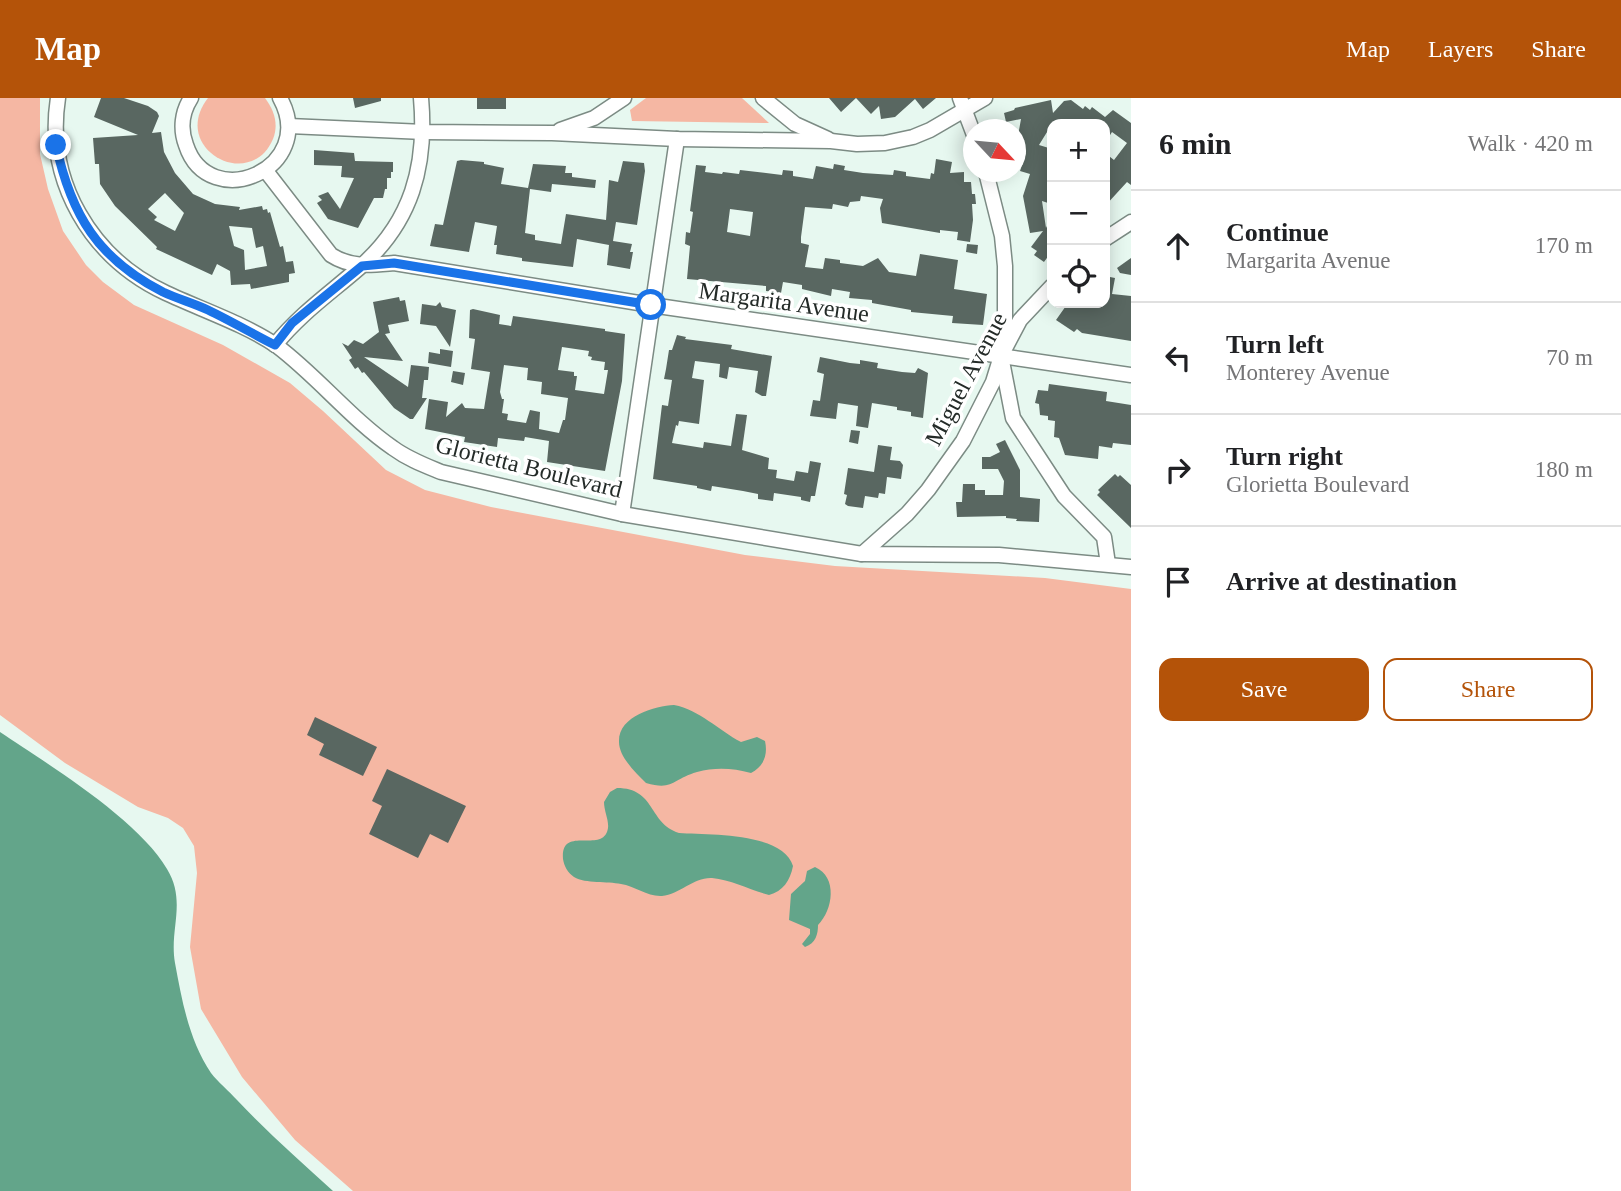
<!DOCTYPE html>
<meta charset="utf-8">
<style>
:root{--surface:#fff;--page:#f2f2f2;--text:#202124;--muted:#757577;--line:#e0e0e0;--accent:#b45309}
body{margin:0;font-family:Georgia,serif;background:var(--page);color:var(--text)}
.controls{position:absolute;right:21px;top:21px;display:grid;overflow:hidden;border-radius:14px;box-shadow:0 4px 18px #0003}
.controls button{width:63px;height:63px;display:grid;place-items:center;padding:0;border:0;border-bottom:2px solid var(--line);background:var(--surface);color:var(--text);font:35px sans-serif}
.compass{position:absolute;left:963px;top:21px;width:63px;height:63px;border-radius:50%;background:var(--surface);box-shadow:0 4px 18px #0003;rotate:116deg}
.stop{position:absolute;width:21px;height:21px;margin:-16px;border:5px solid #1a73e8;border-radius:50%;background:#fff}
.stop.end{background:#1a73e8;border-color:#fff;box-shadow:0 2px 7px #0008}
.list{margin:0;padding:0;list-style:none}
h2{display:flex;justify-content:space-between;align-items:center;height:91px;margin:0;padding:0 28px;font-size:30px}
h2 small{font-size:23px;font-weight:400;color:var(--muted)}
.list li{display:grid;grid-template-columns:46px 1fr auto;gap:21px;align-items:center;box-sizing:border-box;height:112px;padding:0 28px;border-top:2px solid var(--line)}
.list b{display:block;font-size:26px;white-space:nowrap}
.list p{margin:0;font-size:23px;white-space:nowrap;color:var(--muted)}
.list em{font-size:23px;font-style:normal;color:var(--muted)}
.actions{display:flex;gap:14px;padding:21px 28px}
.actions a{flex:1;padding:16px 0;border:2px solid var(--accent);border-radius:14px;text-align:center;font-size:24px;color:var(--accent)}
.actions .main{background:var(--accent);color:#fff}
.icon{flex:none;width:38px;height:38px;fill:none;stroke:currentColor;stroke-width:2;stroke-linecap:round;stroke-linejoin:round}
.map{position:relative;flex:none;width:1131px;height:1093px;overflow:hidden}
header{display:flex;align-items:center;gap:42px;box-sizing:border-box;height:98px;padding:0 35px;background:var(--accent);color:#fff}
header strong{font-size:33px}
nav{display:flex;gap:38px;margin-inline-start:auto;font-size:24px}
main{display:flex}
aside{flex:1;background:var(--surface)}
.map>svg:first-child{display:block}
.green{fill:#f5b7a3}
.water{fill:#63a58a}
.building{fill:#596761;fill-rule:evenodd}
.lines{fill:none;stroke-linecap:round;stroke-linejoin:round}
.minor-casing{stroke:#7c8b84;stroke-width:17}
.minor{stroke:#fff;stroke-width:14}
.route{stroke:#1a73e8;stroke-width:9}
.labels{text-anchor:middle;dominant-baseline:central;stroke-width:7;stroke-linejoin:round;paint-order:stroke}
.street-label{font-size:24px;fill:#242b28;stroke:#fff}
</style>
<header>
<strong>Map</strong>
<nav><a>Map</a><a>Layers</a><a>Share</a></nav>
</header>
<main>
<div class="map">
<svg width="1131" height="1093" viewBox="0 0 1131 1093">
<rect width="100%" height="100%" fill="#e7f8f0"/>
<g class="green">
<polygon points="0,0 40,0 40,56 48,91 63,133 86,167 103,184 134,207 223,247 290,285 323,313 386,372 425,392 491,409 745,457 835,468 1045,480 1131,491 1131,1093 353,1093 295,1042 242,979 201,911 190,849 197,775 194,748 183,730 168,720 138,709 65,665 0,617"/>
<path d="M208,0H265C274,12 279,26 273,41C250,95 169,50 208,0Z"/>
<polygon points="646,0 742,0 769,25 632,23 630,12"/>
</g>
<g class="water">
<path d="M674,607C700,612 718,632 741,644L757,639L765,643C768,657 764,668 751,675C733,670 715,669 697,674C672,681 674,693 646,685C636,675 619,659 619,644C618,618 655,608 674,607Z"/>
<path d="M0,634C49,667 138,721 167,771C187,804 169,831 175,865C182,903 189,942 211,975C218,984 229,993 237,1002C267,1034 300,1063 333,1093H0Z"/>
<path d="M617,690C656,690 648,725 679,735C708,737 783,734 793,768C790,783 783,793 769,797C750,792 732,782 712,780C694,779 680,796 662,798C648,799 635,788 621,786C607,783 586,786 574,779C568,775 564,768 563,761C560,726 604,757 608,730C609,722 604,713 604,704L610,694Z"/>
<path d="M815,769C838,779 833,812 818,827C818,836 816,845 805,849L802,846L810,836V831L789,822L791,796L805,783L807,773Z"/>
</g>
<g class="building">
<path d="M101,0H124L148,8L157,14L159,18L152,35L161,34L164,54L175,75L193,96L215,106L240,109L239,112L262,108L263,112L267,111L268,115L270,114L280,149L283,148L286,164L293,163L295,175L289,176V184L251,191L250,186L231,187L230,173L217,166L212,177L156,151L157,149L115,108L100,86L99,66H95L93,40L138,37L94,19ZM165,95L184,115L175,133L154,122L157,119L148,111ZM229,128L252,130L256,150L263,148L267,168L245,172L244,152L234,148Z"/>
<polygon points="353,0 381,0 381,3 355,10"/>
<rect x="477" y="0" width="29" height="11"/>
<polygon points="829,0 936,0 923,11 915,1 895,19 881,21 879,8 871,16 856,0 841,14"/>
<polygon points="1051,2 1053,15 1064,3 1071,2 1083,11 1085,8 1090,12 1092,9 1105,19 1113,12 1131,25 1131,87 1127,84 1105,108 1105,55 1114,62 1127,45 1112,34 1105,45 1105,26 1052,26 1039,47 1052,51 1052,90 1048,105 1042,103 1046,130 1047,128 1052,132 1052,153 1044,164 1034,157 1037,153 1031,149 1043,133 1030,135 1023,98 1030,76 1020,73 1026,55 1022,53 1022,51 1016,49 1021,21 1006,24 1004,15 1014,12 1015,10"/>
<polygon points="314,52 354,55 355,63 393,64 393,74 391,74 391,80 387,80 387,91 385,91 383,100 374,100 358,130 328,121 317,105 322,102 318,98 328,94 340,111 354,80 341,79 342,68 314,67"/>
<path d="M936,61L952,64L950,75L964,74V84H971L972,96H975L976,106H972L973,122L970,144L957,142L958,134L940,132V135L882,125L880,110L883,101L861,98L860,103L850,104L848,109L833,106L832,111L805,109L801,139V145L809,147L805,169L823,171L825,160L840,162V165L863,168L878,160L889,174L916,178L920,156L958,162L954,191L987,196L983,227L952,225L953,218L911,214V212L872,205V202L849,200L850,194L832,191L831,198L802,191V187L783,184L781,195L766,193V188L687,181L690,148L685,146L686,134L690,135L693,114L690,113L696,67L706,68L705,74L722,76L723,74L739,76L740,72L782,77L783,72L793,73V78L813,81L816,68L833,71L834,66L845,68L844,72L863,75L893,77L894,72L906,74V78L930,81L931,75L934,76ZM730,111L753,114L750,138L727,134Z"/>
<polygon points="461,62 484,64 484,66 504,70 501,86 528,90 533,66 566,68 565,75 572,75 572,79 596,82 595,90 552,86 551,94 530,91 525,135 535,137 535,142 561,146 566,116 606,122 609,82 618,84 623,63 644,65 645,73 637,127 616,124 613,143 632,146 630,154 633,154 630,171 607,167 609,147 577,141 573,169 522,163 522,160 496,156 497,147 494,147 497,128 475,124 469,154 430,148 435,126 443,127 457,63"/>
<polygon points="967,146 978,147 977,156 966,154"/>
<polygon points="1131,160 1131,177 1120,175 1117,170"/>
<polygon points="1105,178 1115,180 1112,196 1131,198 1131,243 1082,235 1077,231 1074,234 1056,222 1068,205 1105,205"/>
<polygon points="399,199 400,203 405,202 409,223 388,227 390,235 385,236 403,263 364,259 408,289 411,267 429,269 428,282 424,282 422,300 427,300 413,321 410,321 394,310 364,274 362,275 358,269 355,271 349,262 352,260 342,245 348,248 354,242 363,246 379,234 373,204"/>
<polygon points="440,204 442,209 456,212 450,249 436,228 420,226 422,206 436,208"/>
<path d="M473,211L500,217L499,226L511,228L513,218L605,231V233L625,236L622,283L605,373L547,364L549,343L525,339L524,343L498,340L497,349L464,344L465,339L425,331L429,301L448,304L446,319L462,305L465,310L484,311L490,274L471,271L475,241L469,240L470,212ZM562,249L589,253L588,258L592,259L591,262L605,264L604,272H608L604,296L575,292L577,278H574V274L558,272ZM504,267L528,270L527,282L542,284L541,296L568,300L565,322H563L559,335L539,331L540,314L530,312L526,325L507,322L508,316L502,315L504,301H502L500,294Z"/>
<polygon points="677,237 686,239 685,241 732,247 731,251 772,258 766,298 762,298 755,294 758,273 729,269 727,281 719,279 720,266 695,263 692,280 704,282 699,326 679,323 678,328 676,327 672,345 703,350 704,344 731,348 736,316 747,317 742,352 769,360 768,371 777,372 776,380 794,383 796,373 808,375 810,363 821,365 815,398 811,398 810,404 801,402 801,399 774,395 773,403 758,401 758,396 743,393 712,388 711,393 697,390 697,388 653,381 662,307 668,308 672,282 664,281 666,271 669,252 672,252"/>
<polygon points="440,251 453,253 451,269 428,265 429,254 440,256"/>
<polygon points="820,259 850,265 860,266 860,262 878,265 877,270 902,274 915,275 918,270 928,275 923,320 911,318 911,314 897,312 897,309 872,305 868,330 856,328 858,308 838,305 836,321 810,318 813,302 820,303 824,276 817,274"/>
<polygon points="453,273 465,275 463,287 451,284"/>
<polygon points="1049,286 1107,294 1106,303 1131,307 1131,347 1113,345 1112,350 1099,348 1098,361 1065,357 1059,340 1054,339 1055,323 1048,322 1048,318 1040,317 1039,306 1035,305 1038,292 1048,293"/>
<polygon points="851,332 860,333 858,346 849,344"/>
<polygon points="1005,342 1020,372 1020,399 1040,401 1039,424 1016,423 1017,421 1006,420 1006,418 957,419 956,404 962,404 963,386 975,386 975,392 985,392 985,397 1003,397 1004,383 998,371 982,371 982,359 990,359 1000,354 996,346"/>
<polygon points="878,347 892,349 890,362 900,363 903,367 901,381 887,379 885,396 879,395 878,400 865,398 863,410 848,408 845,406 847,397 844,396 848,370 874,374"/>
<polygon points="1115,376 1118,379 1120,377 1131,387 1131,430 1097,397 1100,394 1098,392"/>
<polygon points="315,619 377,649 363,678 319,657 324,646 307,637"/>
<polygon points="387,671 466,708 448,745 430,736 418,760 369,736 382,708 372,703"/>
</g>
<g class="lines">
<g class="minor-casing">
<g id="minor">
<path d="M58,0C45,83 91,160 166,195C200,211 247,227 277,248C318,279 351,321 393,350C408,361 424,367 441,374L622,416L862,456L999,457L1131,469"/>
<path d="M191,0C182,14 180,31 186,47C209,117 319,71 280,0"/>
<polyline points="763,0 795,26 828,41"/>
<polyline points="960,0 974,37"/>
<polyline points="289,28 424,34 552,35 677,41 831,43 857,46 885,45 913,39 930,32 985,0"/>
<polyline points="560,32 594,20 624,0"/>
<path d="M266,73L331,157C351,170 371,167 394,165L651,207L1131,277"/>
<polyline points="986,74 1002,138 1005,168 1005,231 1001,258 1013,320 1064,398 1104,439 1108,466"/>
<polyline points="1105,141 1131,124"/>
<path d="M275,247C300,216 329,196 359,170C412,124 427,68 421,0"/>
<polyline points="622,416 677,41"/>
<polyline points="862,456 907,416 928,392 963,343 993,284 1001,258 1020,222 1052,188"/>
</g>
</g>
<use href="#minor" class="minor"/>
</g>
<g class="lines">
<path class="route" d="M56,47C71,117 98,161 163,194C178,201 193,205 208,212C231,223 253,236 275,247L292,225L362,168L394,165L651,207"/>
</g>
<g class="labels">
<g class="street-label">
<text transform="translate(784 204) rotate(8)">Margarita Avenue</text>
<text transform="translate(966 281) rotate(-62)">Miguel Avenue</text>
<text transform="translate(529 369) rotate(14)">Glorietta Boulevard</text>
</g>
</g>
</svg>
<div class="controls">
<button>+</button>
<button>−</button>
<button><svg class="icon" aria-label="locate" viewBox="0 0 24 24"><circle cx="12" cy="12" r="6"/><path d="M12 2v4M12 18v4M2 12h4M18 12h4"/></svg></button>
</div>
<svg class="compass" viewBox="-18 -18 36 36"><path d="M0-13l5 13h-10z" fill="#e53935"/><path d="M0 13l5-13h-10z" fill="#757577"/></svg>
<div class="stop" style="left:651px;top:207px"></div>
<div class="stop end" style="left:56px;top:47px"></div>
</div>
<aside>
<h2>6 min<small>Walk · 420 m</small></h2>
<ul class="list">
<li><svg class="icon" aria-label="ahead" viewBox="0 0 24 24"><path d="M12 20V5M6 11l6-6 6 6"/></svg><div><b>Continue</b><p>Margarita Avenue</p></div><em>170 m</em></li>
<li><svg class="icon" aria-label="left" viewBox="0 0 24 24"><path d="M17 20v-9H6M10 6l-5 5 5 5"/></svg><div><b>Turn left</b><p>Monterey Avenue</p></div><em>70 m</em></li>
<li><svg class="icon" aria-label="right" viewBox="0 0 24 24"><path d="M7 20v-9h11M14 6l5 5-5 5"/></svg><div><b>Turn right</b><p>Glorietta Boulevard</p></div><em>180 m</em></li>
<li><svg class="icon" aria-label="arrive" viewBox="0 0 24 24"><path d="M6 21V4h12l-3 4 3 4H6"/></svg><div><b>Arrive at destination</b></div></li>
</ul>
<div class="actions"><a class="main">Save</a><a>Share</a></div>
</aside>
</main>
